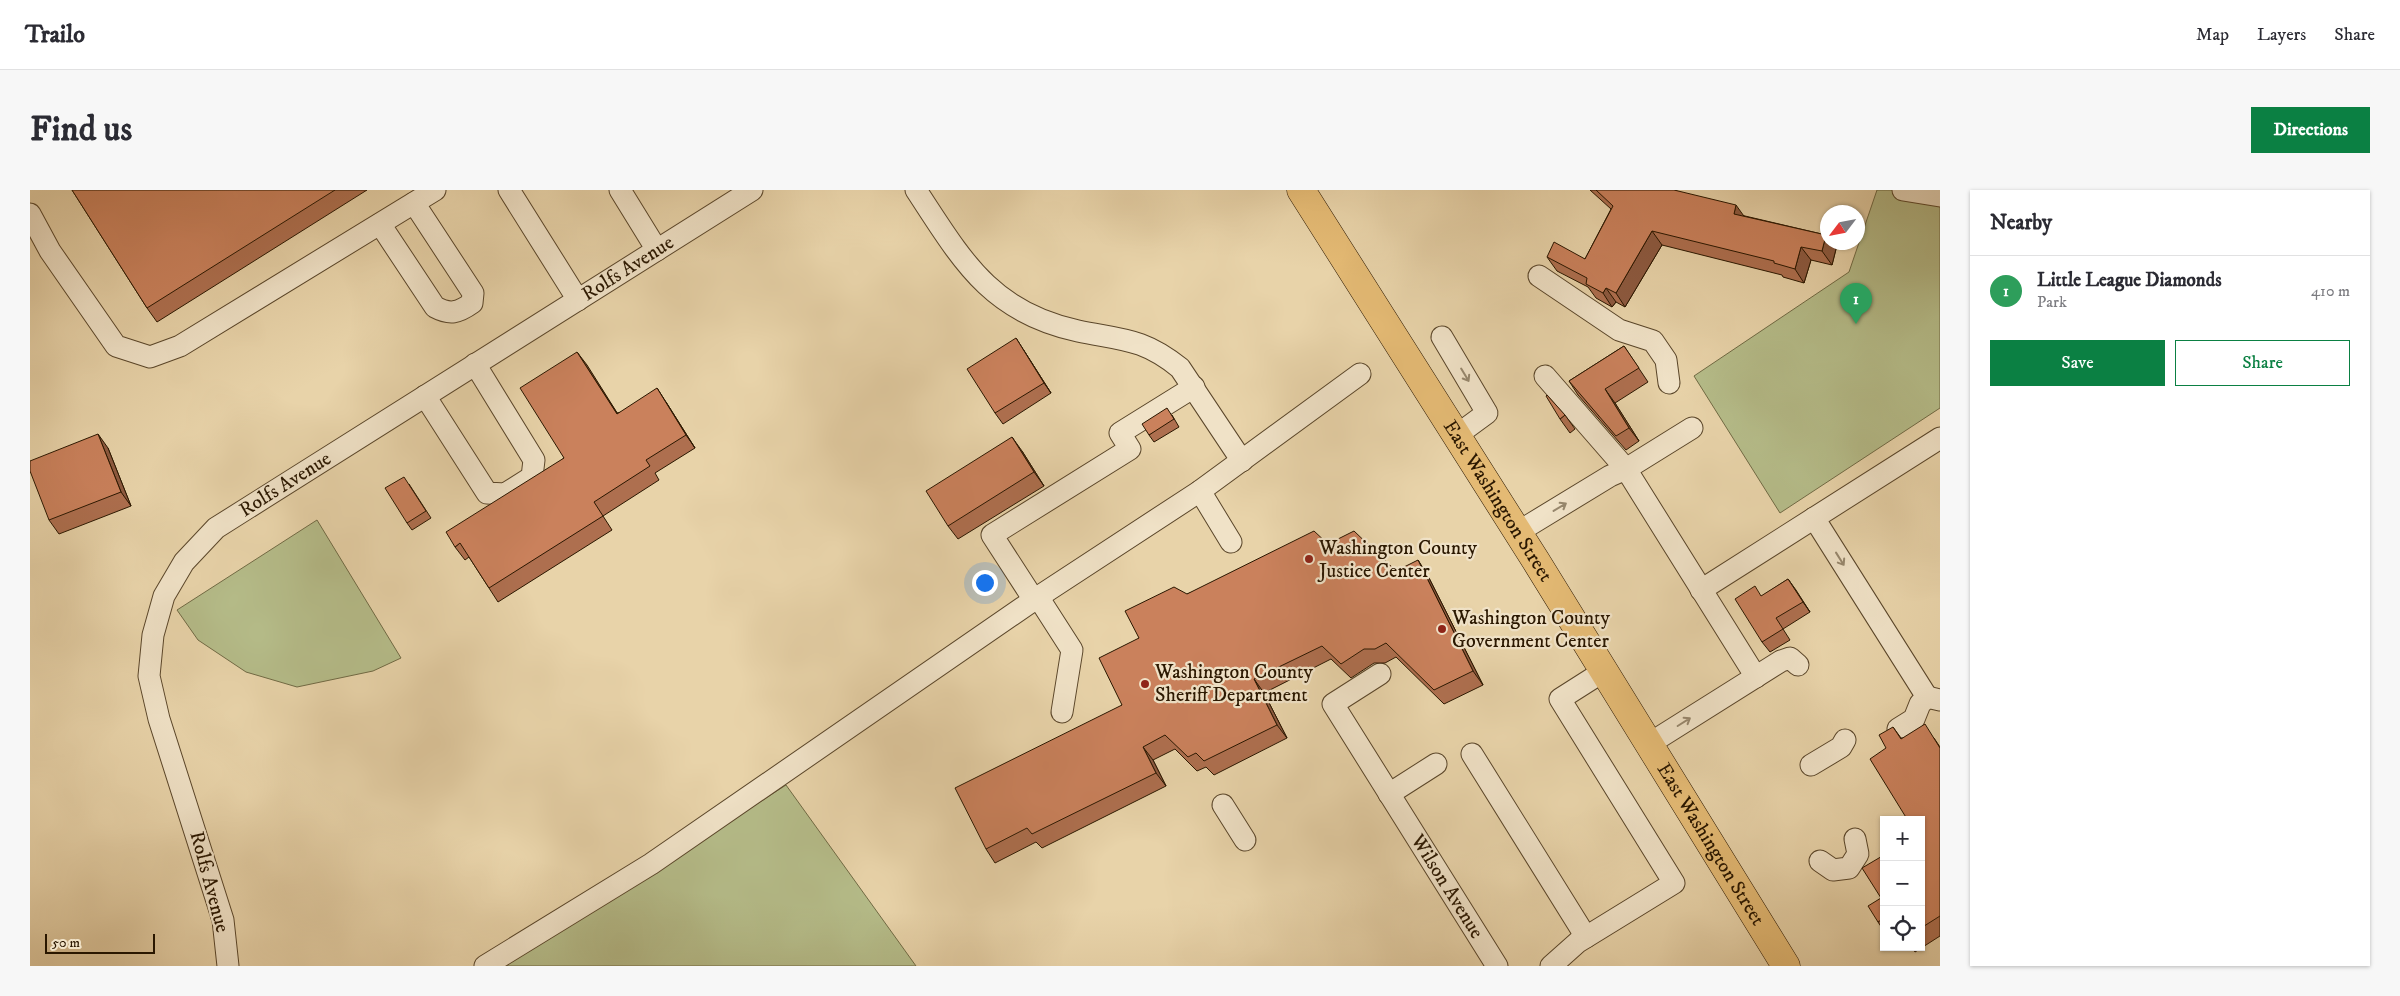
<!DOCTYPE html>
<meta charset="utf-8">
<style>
:root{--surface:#fff;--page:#f7f7f7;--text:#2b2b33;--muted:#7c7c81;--line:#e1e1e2;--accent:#0b8043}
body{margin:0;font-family:"IM FELL DW Pica",serif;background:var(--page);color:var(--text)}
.controls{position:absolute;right:15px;bottom:15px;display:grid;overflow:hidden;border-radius:0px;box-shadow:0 1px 4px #0004}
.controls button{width:45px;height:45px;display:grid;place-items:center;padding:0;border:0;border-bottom:1px solid var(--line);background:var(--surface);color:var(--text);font:25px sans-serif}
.compass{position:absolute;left:1790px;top:15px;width:45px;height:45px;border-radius:50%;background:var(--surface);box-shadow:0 1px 4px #0004;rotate:238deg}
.scale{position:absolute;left:15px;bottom:12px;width:110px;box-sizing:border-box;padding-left:5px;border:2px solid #2a1700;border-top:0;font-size:14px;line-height:18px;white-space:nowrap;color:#2a1700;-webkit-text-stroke:4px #f0e2c7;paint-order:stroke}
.you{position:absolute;left:954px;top:392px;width:18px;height:18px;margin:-12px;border:4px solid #fff;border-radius:50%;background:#1a73e8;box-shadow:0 0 0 8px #1a73e833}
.badge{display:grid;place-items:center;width:32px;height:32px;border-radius:50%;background:var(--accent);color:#fff;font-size:16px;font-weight:700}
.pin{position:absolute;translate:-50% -41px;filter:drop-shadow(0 1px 2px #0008)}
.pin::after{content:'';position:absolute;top:26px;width:18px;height:15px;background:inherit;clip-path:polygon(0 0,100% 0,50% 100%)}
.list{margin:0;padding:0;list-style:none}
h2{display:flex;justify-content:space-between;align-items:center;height:65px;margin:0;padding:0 20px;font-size:21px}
h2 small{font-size:16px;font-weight:400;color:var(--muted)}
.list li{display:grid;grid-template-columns:32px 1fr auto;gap:15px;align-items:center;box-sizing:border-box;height:70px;padding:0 20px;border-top:1px solid var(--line)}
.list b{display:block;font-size:19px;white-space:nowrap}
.list p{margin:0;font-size:16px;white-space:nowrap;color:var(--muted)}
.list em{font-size:16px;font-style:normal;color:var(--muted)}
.actions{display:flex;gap:10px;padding:15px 20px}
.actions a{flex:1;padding:11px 0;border:1px solid var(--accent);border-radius:0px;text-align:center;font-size:18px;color:var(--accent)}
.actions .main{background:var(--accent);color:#fff}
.icon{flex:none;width:28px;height:28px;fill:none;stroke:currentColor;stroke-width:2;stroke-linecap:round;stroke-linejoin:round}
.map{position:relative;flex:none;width:1910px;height:776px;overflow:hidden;border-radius:0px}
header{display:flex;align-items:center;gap:30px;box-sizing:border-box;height:70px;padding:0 25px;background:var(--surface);border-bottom:1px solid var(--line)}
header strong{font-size:24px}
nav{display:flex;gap:28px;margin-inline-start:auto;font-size:18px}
.intro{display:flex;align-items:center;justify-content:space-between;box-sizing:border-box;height:120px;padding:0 30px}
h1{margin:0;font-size:35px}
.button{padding:12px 22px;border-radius:0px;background:var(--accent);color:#fff;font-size:18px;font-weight:700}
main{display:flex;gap:30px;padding:0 30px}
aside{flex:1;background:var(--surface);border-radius:0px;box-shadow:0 1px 4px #0004}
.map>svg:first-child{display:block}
.green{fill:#b5bc89;stroke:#706a44}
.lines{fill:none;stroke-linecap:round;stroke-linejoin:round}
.minor-casing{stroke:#5a462a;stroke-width:23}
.major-casing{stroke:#2a1700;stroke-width:29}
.minor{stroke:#f0e2c7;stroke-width:21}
.major{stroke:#e4ba74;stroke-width:28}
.wall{fill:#ae6f4f;stroke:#2a1700}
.shaded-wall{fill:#8d5a40;stroke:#2a1700}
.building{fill:#ca815c;stroke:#2a1700}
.oneway{stroke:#97876d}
.poi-dot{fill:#8f2418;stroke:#f0e2c7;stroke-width:2}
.labels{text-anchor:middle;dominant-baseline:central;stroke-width:4.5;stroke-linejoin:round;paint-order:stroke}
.street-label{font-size:20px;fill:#2a1700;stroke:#f0e2c7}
.poi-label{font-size:20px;fill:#2a1700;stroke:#f0e2c7;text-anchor:start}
</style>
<header>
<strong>Trailo</strong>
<nav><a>Map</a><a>Layers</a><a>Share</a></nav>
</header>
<div class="intro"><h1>Find us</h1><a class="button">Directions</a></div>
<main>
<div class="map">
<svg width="1910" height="776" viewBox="0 0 1910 776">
<rect width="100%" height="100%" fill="#e8d3a9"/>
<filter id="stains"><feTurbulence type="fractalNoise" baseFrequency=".004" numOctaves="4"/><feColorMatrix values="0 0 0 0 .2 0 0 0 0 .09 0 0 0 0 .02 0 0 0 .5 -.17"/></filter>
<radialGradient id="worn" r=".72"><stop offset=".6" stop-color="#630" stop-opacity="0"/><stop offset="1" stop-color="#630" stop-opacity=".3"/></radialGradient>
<g class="green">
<polygon points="1847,0 1910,0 1910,218 1750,323 1664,186 1819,82"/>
<polygon points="287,330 371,468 343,481 267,497 216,482 168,450 147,420"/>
<polygon points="756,595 886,776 473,776 577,711"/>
</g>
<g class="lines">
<g class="minor-casing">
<g id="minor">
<polyline points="479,0 548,110"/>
<polyline points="590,0 627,60"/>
<path d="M886,0C932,70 960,122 1048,141C1092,150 1113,148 1150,178L1212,271"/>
<polyline points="1873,0 1910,6"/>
<polyline points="0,24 20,61 86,156 120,167 150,156 405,0"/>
<path d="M350,34L405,117C420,125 428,123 442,113L443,103L384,13"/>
<polyline points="1509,86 1589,140 1623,151 1636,170 1639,193"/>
<polyline points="1412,147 1457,223 1427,245"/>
<polyline points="1515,186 1596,279 1726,487"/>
<polyline points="395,206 457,303 475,304 502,287 504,270 445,174"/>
<polyline points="1170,301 1201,352"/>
<polyline points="1784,328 1897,507"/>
<polyline points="1488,342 1580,286 1596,279 1662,238"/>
<polyline points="1671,400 1910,248"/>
<polyline points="1008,407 1042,460 1032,522"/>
<polyline points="1004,410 962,345 1100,259 1090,243 1164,197"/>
<path id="s1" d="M1350,484L1303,514L1467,776"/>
<polyline points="1868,539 1884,529 1890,514 1897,507 1910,510"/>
<polyline points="1619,554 1751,471 1760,468 1768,475"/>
<polyline points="1442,564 1556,747"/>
<polyline points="1781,575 1811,557 1815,550"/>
<polyline points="1359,604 1406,574"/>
<polyline points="1193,615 1215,650"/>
<polyline points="1790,671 1803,680 1819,678 1828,664 1825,649"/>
<path id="s2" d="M198,776L193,730L129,529L119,486L123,445L134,406L154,372L186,338L722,0"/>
<polyline points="455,776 621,674 1008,407 1170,301 1330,184"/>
<polyline points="1521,776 1548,752 1644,693 1530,509 1574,481"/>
</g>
</g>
<g class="major-casing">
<g id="major">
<path id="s3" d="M1271,0L1506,371L1756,776"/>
</g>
</g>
<use href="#minor" class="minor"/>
<use href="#major" class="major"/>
</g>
<g class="wall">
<polygon points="42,0 337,0 127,132 117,118"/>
<polygon points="1560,0 1644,0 1715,26 1796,45 1798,48 1798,52 1801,52 1806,59 1802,75 1781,70 1774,93 1753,87 1752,85 1632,55 1595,117 1586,112 1582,117 1566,108 1558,97 1527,81 1517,67 1555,69 1581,19"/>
<polygon points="1594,156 1618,192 1585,213 1609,251 1596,260 1548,205 1539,191"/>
<polygon points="993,159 1021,203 973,234 965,223"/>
<polygon points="547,162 587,223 636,212 665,258 625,283 629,290 573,326 582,340 468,412 439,367 435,370 425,357 534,268"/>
<polygon points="1142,225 1149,237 1124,252 1119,245"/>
<polygon points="1535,225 1545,239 1540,243 1530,229"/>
<polygon points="78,258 101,316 29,344 19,330"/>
<polygon points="992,261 1014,296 928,349 918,336"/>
<polygon points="379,294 401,328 382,340 377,333"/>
<polygon points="1298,354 1366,381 1397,384 1453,495 1414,514 1366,467 1355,473 1344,473 1321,488 1301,469 1234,503 1257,548 1184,585 1176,577 1167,581 1145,559 1123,570 1136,596 1012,658 1006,652 965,673 956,659 1092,515 1109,448 1157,404"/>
<polygon points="1758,389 1780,422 1753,439 1760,450 1740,462 1732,452 1732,406"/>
<polygon points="1863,537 1871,548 1904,548 1910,557 1910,746 1885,762 1882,757 1891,757 1891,630 1877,629"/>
<polygon points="1854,665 1854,741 1848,732 1851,708"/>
</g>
<g class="shaded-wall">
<polygon points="1706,15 1716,29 1704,24"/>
<polygon points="1622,41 1632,55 1595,117 1586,103"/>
<polygon points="1796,45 1798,48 1798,52 1801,52 1806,59 1802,75 1792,61"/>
<polygon points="1771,57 1781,70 1774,93 1765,79"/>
<polygon points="1576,98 1586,112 1582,117 1573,103"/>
<polygon points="986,148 1021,203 1014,193"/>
<polygon points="547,162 557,175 596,237 587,224"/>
<polygon points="627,198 636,212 665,258 656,245"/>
<polygon points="1575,199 1585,213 1609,251 1599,238"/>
<polygon points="68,244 78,258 101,316 91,302"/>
<polygon points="982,247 992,261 1014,296 1004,282"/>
<polygon points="1388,370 1397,384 1453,495 1443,481"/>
<polygon points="1758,389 1766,400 1780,422 1773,412"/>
<polygon points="1224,489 1234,503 1257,548 1247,535"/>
<polygon points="1113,557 1123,570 1136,596 1126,583"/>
</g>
<g class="building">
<polygon points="42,0 305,0 117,118"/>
<polygon points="1566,0 1644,0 1706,15 1704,24 1796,45 1792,61 1771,57 1765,79 1744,73 1744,71 1622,41 1586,103 1576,98 1573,103 1556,94 1557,88 1517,67 1524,52 1555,69 1583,16"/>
<polygon points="986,148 1014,193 965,223 937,179"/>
<polygon points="1594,156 1609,178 1575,199 1599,238 1586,246 1539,191"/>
<polygon points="547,162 587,224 627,198 656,245 616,270 620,276 564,312 573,326 459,398 430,353 425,357 416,342 534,268 490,198"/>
<polygon points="1517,205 1535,225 1530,229 1516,206"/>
<polygon points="1137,218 1144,229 1119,245 1112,234"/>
<polygon points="68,244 91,302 19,330 0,281 0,271"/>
<polygon points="982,247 1004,282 918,336 896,301"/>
<polygon points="374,287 396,321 377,333 355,298"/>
<polygon points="1284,341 1298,354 1324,341 1366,381 1388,370 1443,481 1404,500 1356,453 1345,459 1334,459 1311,474 1292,456 1224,489 1247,535 1174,571 1166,563 1158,567 1135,545 1113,557 1126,583 1002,644 997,638 956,659 925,598 1092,515 1069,468 1109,448 1095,421 1144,397 1157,404"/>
<polygon points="1758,389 1773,412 1746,428 1753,439 1732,452 1705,409 1725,396 1731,406"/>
<polygon points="1895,534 1910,558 1910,726 1891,738 1891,630 1876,630 1877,629 1840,569 1856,558 1849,545 1863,537 1871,549"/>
<polygon points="1854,665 1854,728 1848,732 1838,716 1851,708 1832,678"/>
</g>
<defs><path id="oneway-shaft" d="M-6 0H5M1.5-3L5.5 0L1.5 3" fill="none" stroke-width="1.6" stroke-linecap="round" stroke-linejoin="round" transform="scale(1.25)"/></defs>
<g class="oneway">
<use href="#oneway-shaft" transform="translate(1435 185) rotate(59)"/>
<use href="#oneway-shaft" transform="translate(1530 317) rotate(-31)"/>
<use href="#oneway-shaft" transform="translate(1810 369) rotate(58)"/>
<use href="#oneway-shaft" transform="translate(1654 532) rotate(-32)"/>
</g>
<g class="poi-dot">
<circle cx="1279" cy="369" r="5"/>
<circle cx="1412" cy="439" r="5"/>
<circle cx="1115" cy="494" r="5"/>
</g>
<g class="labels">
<g class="street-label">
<text stroke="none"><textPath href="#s2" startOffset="956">Rolfs Avenue</textPath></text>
<text stroke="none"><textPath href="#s2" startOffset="551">Rolfs Avenue</textPath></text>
<text stroke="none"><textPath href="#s3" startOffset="368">East Washington Street</textPath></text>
<text stroke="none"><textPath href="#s3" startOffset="772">East Washington Street</textPath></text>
<text transform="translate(179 692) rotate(75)">Rolfs Avenue</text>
<text stroke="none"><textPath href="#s1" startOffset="271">Wilson Avenue</textPath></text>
</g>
<g class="poi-label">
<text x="1289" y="358">Washington County<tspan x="1289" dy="23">Justice Center</tspan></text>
<text x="1422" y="428">Washington County<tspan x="1422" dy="23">Government Center</tspan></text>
<text x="1125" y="482">Washington County<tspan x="1125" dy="23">Sheriff Department</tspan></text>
</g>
</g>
<rect width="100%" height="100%" filter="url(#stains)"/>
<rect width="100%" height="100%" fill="url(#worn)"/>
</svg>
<div class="controls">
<button>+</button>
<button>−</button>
<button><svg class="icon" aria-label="locate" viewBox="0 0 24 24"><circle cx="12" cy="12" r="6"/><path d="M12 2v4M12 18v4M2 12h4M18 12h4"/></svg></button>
</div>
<svg class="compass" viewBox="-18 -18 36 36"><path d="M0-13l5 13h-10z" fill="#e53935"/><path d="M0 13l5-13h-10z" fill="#7c7c81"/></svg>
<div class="scale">50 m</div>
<div class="you"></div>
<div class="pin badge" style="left:1826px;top:134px;background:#2e9e5b">1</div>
</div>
<aside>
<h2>Nearby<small></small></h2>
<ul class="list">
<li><span class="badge" style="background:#2e9e5b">1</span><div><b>Little League Diamonds</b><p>Park</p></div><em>410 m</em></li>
</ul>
<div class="actions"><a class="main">Save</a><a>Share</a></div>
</aside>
</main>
